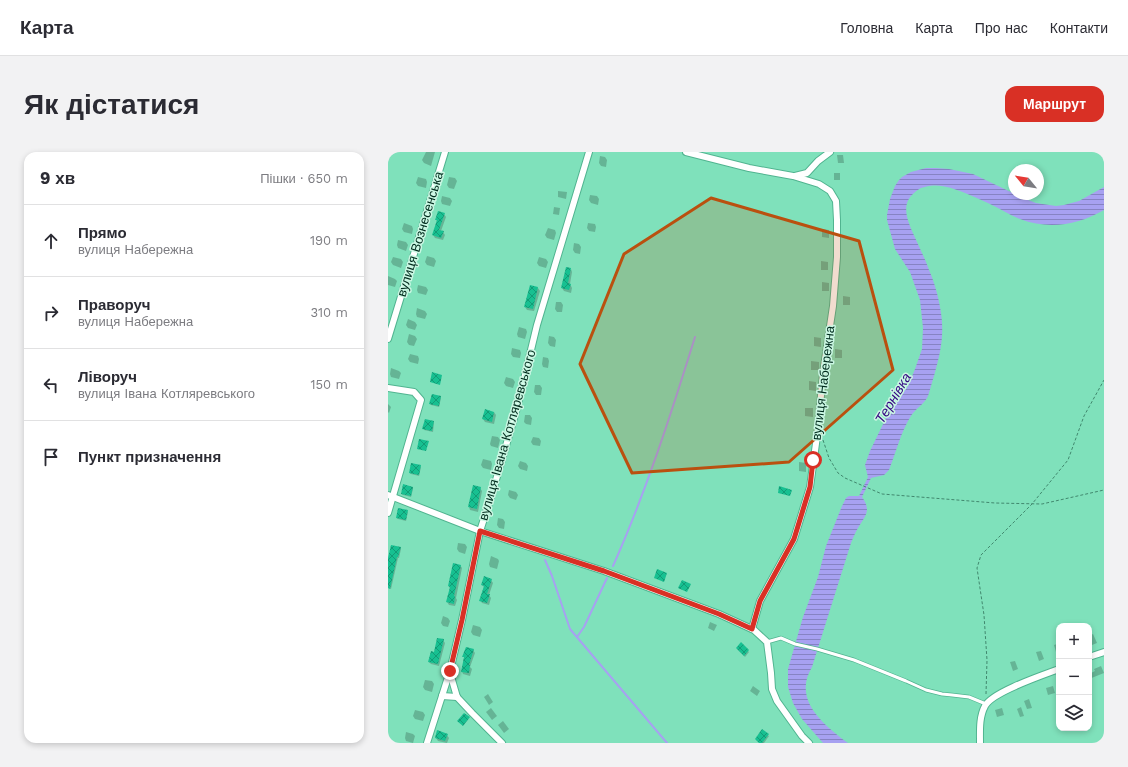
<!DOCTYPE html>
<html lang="uk">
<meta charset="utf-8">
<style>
:root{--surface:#fff;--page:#f2f2f3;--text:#2b2b33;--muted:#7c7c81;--line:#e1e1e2;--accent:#d93025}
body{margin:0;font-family:"Work Sans",sans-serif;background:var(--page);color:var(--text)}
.controls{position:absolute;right:12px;bottom:12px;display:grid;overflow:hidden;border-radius:8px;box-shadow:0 2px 6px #0003}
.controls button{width:36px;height:36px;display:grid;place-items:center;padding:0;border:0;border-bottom:1px solid var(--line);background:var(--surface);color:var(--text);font:20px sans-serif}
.compass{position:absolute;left:620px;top:12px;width:36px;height:36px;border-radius:50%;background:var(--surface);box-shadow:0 2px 6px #0003;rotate:300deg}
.stop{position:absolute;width:12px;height:12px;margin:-9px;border:3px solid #d93025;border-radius:50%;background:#fff}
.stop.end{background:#d93025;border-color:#fff;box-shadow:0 1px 4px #0008}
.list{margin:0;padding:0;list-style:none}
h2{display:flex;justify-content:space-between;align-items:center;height:52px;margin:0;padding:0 16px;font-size:17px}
h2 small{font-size:13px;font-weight:400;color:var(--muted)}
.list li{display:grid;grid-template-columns:26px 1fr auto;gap:12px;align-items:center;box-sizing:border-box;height:72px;padding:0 16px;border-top:1px solid var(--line)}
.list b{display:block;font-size:15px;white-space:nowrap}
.list p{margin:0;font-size:13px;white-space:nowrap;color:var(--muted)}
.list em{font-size:13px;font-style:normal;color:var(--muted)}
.icon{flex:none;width:22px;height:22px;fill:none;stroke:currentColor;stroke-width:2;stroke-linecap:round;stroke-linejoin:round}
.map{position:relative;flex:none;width:716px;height:591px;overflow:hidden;border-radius:12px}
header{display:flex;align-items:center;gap:24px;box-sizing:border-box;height:56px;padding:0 20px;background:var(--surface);border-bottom:1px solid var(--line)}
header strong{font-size:19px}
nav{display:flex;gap:22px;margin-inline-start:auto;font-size:14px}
.intro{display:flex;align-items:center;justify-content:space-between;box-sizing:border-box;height:96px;padding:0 24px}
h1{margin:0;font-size:28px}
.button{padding:10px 18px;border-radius:12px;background:var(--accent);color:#fff;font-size:14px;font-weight:700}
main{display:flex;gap:24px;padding:0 24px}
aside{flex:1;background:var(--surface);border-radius:12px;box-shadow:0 2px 6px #0003}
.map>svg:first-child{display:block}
.water{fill:url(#water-rules)}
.shadow{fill:#0003}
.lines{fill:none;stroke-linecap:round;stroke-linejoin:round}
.stream{stroke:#a7a1f1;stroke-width:2}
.building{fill:url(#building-cross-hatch)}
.lane-casing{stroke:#51b490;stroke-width:4.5}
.street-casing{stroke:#51b490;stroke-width:8}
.path{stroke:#41886e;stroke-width:1;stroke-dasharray:3 2;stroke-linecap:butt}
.lane{stroke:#fff;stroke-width:3}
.street{stroke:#fff;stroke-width:6}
.route{stroke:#d93025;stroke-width:5}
.marked{fill:#ba500f;fill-opacity:0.2;stroke:#ba500f;stroke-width:3;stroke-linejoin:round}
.labels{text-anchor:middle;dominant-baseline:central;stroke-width:3;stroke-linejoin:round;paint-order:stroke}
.street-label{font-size:13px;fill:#002b1d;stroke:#caf7e3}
.water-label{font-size:14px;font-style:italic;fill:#340782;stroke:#caf7e3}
</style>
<header>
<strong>Карта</strong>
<nav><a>Головна</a><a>Карта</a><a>Про нас</a><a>Контакти</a></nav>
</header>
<div class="intro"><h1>Як дістатися</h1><a class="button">Маршрут</a></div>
<main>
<aside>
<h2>9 хв<small>Пішки · 650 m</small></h2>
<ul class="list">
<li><svg class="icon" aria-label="ahead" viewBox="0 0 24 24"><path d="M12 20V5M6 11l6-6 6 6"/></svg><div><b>Прямо</b><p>вулиця Набережна</p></div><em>190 m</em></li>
<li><svg class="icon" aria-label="right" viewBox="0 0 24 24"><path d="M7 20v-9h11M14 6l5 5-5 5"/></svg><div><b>Праворуч</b><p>вулиця Набережна</p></div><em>310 m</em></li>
<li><svg class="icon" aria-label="left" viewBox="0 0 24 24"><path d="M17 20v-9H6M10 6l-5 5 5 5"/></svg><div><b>Ліворуч</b><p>вулиця Івана Котляревського</p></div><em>150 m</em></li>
<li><svg class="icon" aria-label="arrive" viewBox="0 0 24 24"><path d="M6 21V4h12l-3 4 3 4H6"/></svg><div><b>Пункт призначення</b></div></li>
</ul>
</aside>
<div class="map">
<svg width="716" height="591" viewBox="0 0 716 591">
<defs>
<pattern id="water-rules" width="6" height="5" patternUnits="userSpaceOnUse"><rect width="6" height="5" fill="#a7a1f1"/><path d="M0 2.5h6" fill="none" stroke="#8683c3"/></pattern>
<pattern id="building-cross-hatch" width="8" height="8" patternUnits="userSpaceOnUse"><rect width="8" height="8" fill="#17c091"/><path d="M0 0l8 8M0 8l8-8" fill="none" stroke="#129c76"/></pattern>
</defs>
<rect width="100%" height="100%" fill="#7fe1bb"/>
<path class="water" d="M538,16H548L561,17L585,22L635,46L648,51L668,54L676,53L691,49L716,35V58C690,73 661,78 632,67C622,63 612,57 602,52C594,48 586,45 577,41C564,36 551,31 537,35C531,36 528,39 524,43C511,56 523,76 529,90C533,99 538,109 541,118C546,129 550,143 552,155C557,181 553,199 546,224C544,230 542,238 540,244C537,251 531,254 526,260C523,263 520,269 518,273C511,287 507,303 501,318L496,323L483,326L474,345C484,359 477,364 470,376C467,381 465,386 463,391L424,515C404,548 436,573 460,591H435L414,567L405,551L400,535V517L415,465L430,425L438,394L454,354L458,346L461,344H471L480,325L477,313L482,299L498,266L520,234L527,217L534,197L535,176L532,148L522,120L507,97L499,68V63L502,47L507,34L511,28L514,25L523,20Z"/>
<g class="shadow">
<polygon points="38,0 47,0 43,14 36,11 34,8"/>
<polygon points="449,3 455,3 456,11 450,11"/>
<polygon points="212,4 217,5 219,8 218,15 213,14 211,11"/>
<rect x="446" y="21" width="6" height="7"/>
<polygon points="30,25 38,27 39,30 38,36 30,34 28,31"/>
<polygon points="61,25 67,26 69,29 66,37 61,36 59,33"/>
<polygon points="170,39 179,40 178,47 170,45"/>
<polygon points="202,43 209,44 211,47 210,53 203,51 201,48"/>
<polygon points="54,44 62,46 64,49 62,54 54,52 53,49"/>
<polygon points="166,55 172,56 171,63 165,62"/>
<polygon points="56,62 58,65 53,79 55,80 57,83 55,88 47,86 45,83 49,70 48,67"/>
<polygon points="16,71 24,74 25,77 24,82 16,80 14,77"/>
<polygon points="200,71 207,72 208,75 207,80 201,79 199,76"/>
<polygon points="160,76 167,78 168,81 166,88 159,86 157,83"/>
<polygon points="434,77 441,78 441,86 434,85"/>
<polygon points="10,88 18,90 20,93 18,99 10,96 9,93"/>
<polygon points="186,91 191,92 193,95 192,102 187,101 185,98"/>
<polygon points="39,104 46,106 48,109 46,115 39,113 37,110"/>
<polygon points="5,105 13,107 15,110 13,116 5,113 3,110"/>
<polygon points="151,105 158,107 160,110 158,116 151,114 149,111"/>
<polygon points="433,109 440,110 440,118 433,118"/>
<polygon points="183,117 184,120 182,132 184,136 183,141 176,139 174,136"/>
<polygon points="0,124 7,127 9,129 7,135 0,133"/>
<polygon points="434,130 441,131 441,139 434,139"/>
<polygon points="30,133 38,135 40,138 38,143 30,141 29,138"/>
<polygon points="143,134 150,136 152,139 146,159 139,158 137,155"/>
<polygon points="455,144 462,145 462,153 455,153"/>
<polygon points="168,150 173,150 175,153 174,160 169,160 167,157"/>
<polygon points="29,156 37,159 39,162 37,167 29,165 28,162"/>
<polygon points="20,167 27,170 29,173 27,178 20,176 18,173"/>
<polygon points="131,175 138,177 139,180 137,187 130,185 129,182"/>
<polygon points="21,182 27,184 29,187 26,194 21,193 19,190"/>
<polygon points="161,184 166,185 168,188 167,195 162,194 160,191"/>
<polygon points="426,185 433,186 433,195 426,194"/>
<polygon points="124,196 132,198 133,201 132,206 125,205 123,202"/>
<polygon points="447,197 454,198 454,206 447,206"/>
<polygon points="22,202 30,204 31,207 30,212 22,210 20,207"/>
<polygon points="155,205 160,206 161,209 160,216 155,215 154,212"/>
<polygon points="423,209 431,210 431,218 423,218"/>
<polygon points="3,216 11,219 13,221 11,227 3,225 2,222"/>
<polygon points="118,225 125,227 127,230 125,236 118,234 116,231"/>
<polygon points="421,229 428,230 428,239 421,238"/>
<polygon points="147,233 152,233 154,236 153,243 148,243 146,240"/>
<polygon points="44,243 53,245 53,246 51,255 43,253 42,252"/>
<polygon points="0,252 3,255 1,261 0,260"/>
<polygon points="417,256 425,256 425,265 417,264"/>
<polygon points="106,260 108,263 106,272 97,270 95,267"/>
<polygon points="137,263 142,263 144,266 143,273 138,272 136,270"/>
<polygon points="38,268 46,270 46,271 45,280 36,278 36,277"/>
<polygon points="104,284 110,285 112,288 110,296 103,294 102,292"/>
<polygon points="145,285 151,286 153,289 152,294 145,293 143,290"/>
<polygon points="95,307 103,309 104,312 103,318 95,316 93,313"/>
<polygon points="132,309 138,311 140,314 139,319 132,317 130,314"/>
<polygon points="411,310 418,311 418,320 411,319"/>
<polygon points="32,314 33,315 31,324 23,322 22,321"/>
<polygon points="24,335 25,337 23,345 15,343 14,342"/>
<polygon points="92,336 94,339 90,360 82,358 81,355"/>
<polygon points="121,338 128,340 130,343 128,348 122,346 120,343"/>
<polygon points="19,359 20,360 18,369 10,367 9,366"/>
<polygon points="110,366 115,367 117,370 116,377 111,376 109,373"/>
<polygon points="70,391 77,392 79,395 77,402 71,400 69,397"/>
<polygon points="12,396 13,397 11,406 10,406 3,437 0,436 0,409"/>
<polygon points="103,404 110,407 111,409 109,417 102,415 101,412"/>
<polygon points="72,413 74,416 68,446 69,448 67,454 61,453 59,450 62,437 61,434"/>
<polygon points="103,428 105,431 101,443 103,446 101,453 94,451 92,448 96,436 95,433"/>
<polygon points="55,464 60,466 62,469 60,475 55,474 53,471"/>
<polygon points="322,470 329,473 326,479 320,476"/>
<polygon points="85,473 92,475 94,478 92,485 85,483 83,480"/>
<polygon points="705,482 709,491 704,493 701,487 701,484"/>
<polygon points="55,488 57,491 51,514 43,512 41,510"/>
<polygon points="353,492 361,500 357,505 349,497"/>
<polygon points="669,492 671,499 668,500 666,493"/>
<polygon points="85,498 87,501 82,515 84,517 82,524 75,522 74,519 76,506 76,505"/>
<polygon points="653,499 656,507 651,509 648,500"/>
<polygon points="627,509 630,517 625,519 622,510"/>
<polygon points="713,514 716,521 701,527 701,522 707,519 706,517"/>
<polygon points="37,528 44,529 46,532 44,540 37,538 35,535"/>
<polygon points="365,534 372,539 369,544 362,539"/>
<polygon points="665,534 667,541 660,543 658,536"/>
<polygon points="100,542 105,550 101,553 96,545"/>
<polygon points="641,547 644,556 639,557 636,549"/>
<polygon points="633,555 636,564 632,565 629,557"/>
<polygon points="103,556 109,564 104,568 98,560"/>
<polygon points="614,556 616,563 609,565 607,558"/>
<polygon points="27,558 35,560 37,563 35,569 27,567 25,564"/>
<polygon points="115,569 121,577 116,581 110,573"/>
<polygon points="374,579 381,584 376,591 372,591 368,588"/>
<polygon points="18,580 25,582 27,584 25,591 18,589 17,586"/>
<polygon points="59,583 61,586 59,591 50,589 48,586"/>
</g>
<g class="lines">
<g class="stream">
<polyline points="157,408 164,424 182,477 279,591"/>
<path d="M225,414C258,340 283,262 307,185"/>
<polyline points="189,485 196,475 219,426"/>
</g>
</g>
<g class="building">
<polygon points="50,59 57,61 51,78 56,79 53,86 44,83 49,68 47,68"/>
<polygon points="178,115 183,116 180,131 183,132 181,138 173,136"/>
<polygon points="142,133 150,135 145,157 136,155"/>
<polygon points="44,220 54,223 52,233 42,230"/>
<polygon points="44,242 53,244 51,254 41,252"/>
<polygon points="97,257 106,260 104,270 94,267"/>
<polygon points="37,267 46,269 44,279 34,277"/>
<polygon points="31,287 41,289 38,299 29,297"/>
<polygon points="23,311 33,313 31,323 21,321"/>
<polygon points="15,332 25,335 23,344 13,342"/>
<polygon points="85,333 93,335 89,357 80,355"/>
<polygon points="391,334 404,338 402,344 390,341"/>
<polygon points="10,356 20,358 18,368 8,366"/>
<polygon points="3,393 13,395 10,405 9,405 2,437 0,436 0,406"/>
<polygon points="65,411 73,413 66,444 67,444 66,452 58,450 62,435 60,434"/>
<polygon points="269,417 279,421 276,430 266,426"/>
<polygon points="96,424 104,427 99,442 102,442 99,451 91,449 96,434 93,433"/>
<polygon points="294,428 303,432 299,440 290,436"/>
<polygon points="49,486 56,487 50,512 40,510 43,499 46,500"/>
<polygon points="353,490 361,498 356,504 348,496"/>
<polygon points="78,495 86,497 81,513 82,513 81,521 73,520 76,505 74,505"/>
<polygon points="76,561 82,565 75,574 69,569"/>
<polygon points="374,577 381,582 374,591 371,591 367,587"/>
<polygon points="49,578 60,582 57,589 47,586"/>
</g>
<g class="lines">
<g class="lane-casing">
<polyline id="lane" points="379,490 393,486 407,492 429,497 466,508 518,529 538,538 554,542 564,543 581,545 598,552"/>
</g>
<g class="street-casing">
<g id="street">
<polyline points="298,0 361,16 405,24 431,32 442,39 448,49 449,68 449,105 445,154 435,221 430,277 422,335 406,387 372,449 364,477"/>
<polyline points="407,24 419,21 430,9 442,0"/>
<polyline points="0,187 57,0"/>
<polyline points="0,236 26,240 33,248 0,361"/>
<polyline points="0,343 92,379 216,419 331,462 366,478 379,490 383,521 384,537 389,549 414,584 421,591"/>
<polyline points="701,505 716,500"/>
<polyline points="62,521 69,545 84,561 114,591"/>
<polyline points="54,544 69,545"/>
<polyline points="39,591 62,519 74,468 92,379 103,345 129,256 149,173 201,0"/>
<path d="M592,591C592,579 591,565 597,554C604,540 655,523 671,517"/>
</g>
</g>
<g class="path">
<polyline points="435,288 441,306 450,321 457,326 494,342 607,351 654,352 716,338"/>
<polyline points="598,542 599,508 596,463 589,416 593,403 644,352 680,308 696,264 716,228"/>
</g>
<use href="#lane" class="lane"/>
<use href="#street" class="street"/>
</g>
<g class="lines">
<polyline class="route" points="62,519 74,468 92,379 216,419 331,462 364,477 372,449 406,387 422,335 425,308"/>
</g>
<path class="marked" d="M323,46L471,89L505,218L401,310L244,321L192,212L236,102Z"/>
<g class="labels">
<g class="street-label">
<text transform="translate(32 82) rotate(-73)">вулиця Вознесенська</text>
<text transform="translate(435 231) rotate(-83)">вулиця Набережна</text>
<text transform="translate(119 283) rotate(-74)">вулиця Івана Котляревського</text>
</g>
<g class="water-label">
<text transform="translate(505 246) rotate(-59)">Тернівка</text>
</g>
</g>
</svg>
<div class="controls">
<button>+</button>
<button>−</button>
<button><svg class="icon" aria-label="layers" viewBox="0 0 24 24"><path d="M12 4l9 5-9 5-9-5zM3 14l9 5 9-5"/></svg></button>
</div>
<svg class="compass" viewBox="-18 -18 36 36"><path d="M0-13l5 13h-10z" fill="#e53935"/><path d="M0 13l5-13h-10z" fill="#7c7c81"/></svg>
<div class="stop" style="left:425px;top:308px"></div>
<div class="stop end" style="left:62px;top:519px"></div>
</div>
</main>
